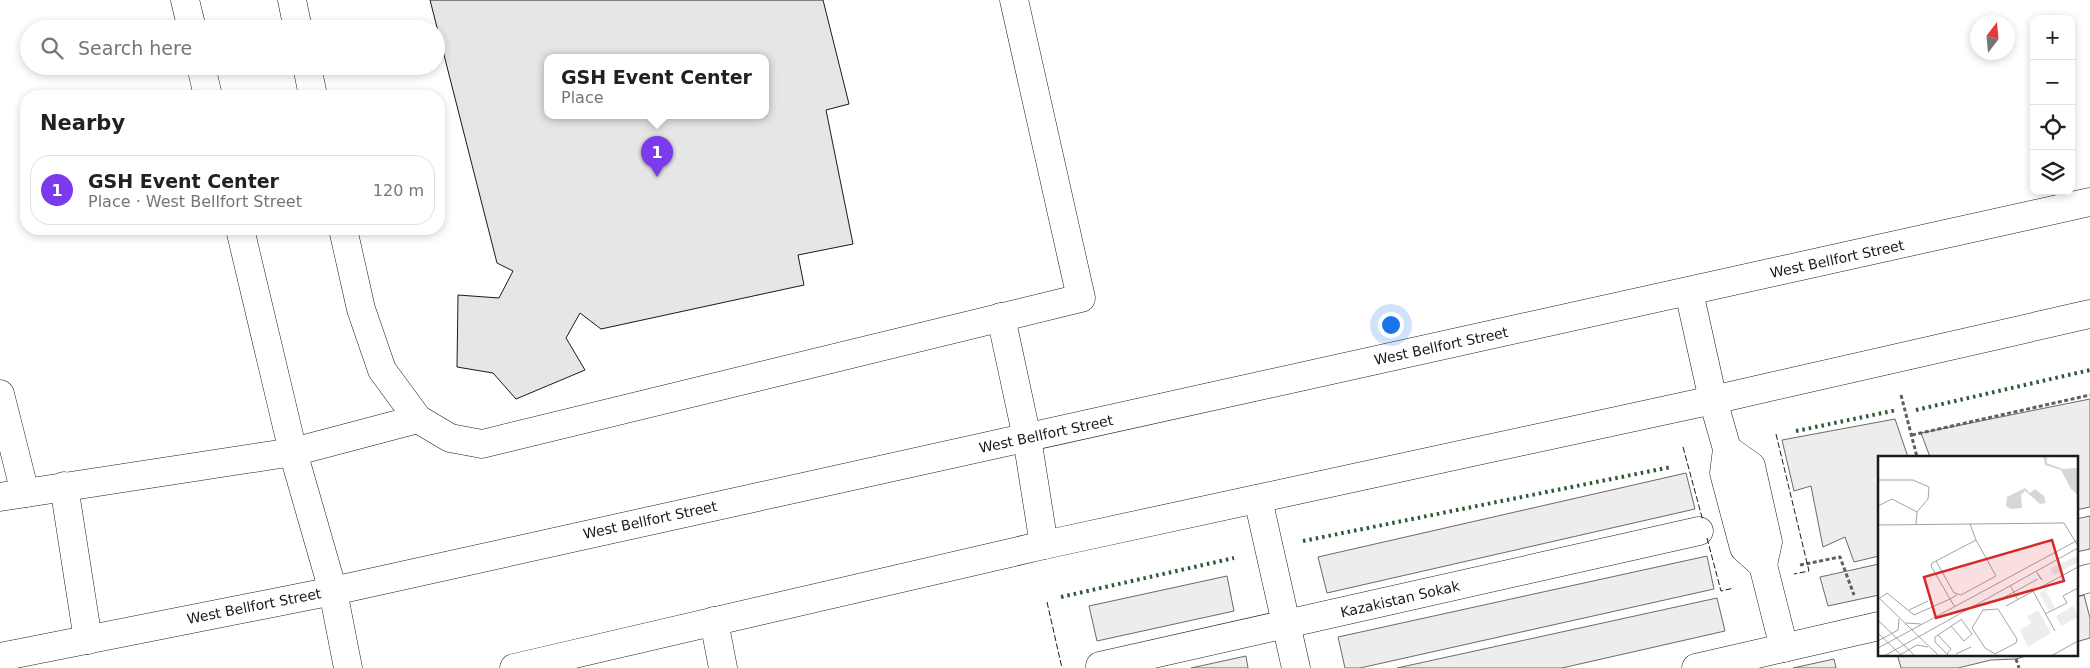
<!DOCTYPE html>
<meta charset="utf-8">
<style>
:root{--surface:#fff;--page:#f6f6f6;--text:#202124;--muted:#757577;--line:#e0e0e0;--accent:#7c3aed}
body{margin:0;font-family:"DejaVu Sans",sans-serif;background:var(--page);color:var(--text)}
.controls{position:absolute;right:15px;top:15px;display:grid;overflow:hidden;border-radius:10px;box-shadow:0 2px 8px #0003}
.controls button{width:45px;height:45px;display:grid;place-items:center;padding:0;border:0;border-bottom:1px solid var(--line);background:var(--surface);color:var(--text);font:25px sans-serif}
.compass{position:absolute;left:1970px;top:15px;width:45px;height:45px;border-radius:50%;background:var(--surface);box-shadow:0 2px 8px #0003;rotate:16deg}
.you{position:absolute;left:1390px;top:324px;width:18px;height:18px;margin:-12px;border:4px solid #fff;border-radius:50%;background:#1a73e8;box-shadow:0 0 0 8px #1a73e833}
.badge{display:grid;place-items:center;width:32px;height:32px;border-radius:50%;background:var(--accent);color:#fff;font-size:16px;font-weight:700}
.pin{position:absolute;translate:-50% -41px;filter:drop-shadow(0 1px 2px #0008)}
.pin::after{content:'';position:absolute;top:26px;width:18px;height:15px;background:inherit;clip-path:polygon(0 0,100% 0,50% 100%)}
.popup{position:absolute;left:544px;top:54px;width:225px;height:65px;box-sizing:border-box;display:grid;place-content:center;border-radius:10px;background:var(--surface);filter:drop-shadow(0 1px 4px #0005);font-size:16px;white-space:nowrap;color:var(--muted)}
.popup b{font-size:19px;color:var(--text)}
.popup::after{content:'';position:absolute;left:50%;top:100%;margin-left:-10px;border:10px solid transparent;border-top-color:var(--surface)}
.list{margin:0;padding:0;list-style:none}
h2{display:flex;justify-content:space-between;align-items:center;height:65px;margin:0;padding:0 20px;font-size:21px}
h2 small{font-size:16px;font-weight:400;color:var(--muted)}
.list li{display:grid;grid-template-columns:32px 1fr auto;gap:15px;align-items:center;box-sizing:border-box;height:70px;margin:0 10px 10px;padding:0 10px;border:1px solid var(--line);border-radius:20px}
.list b{display:block;font-size:19px;white-space:nowrap}
.list p{margin:0;font-size:16px;white-space:nowrap;color:var(--muted)}
.list em{font-size:16px;font-style:normal;color:var(--muted)}
.icon{flex:none;width:28px;height:28px;fill:none;stroke:currentColor;stroke-width:2;stroke-linecap:round;stroke-linejoin:round}
.map{position:relative;flex:none;width:2090px;height:668px;overflow:hidden}
.search{position:absolute;background:var(--surface);box-shadow:0 2px 8px #0003;left:20px;top:20px;width:425px;height:55px;display:flex;align-items:center;gap:12px;box-sizing:border-box;padding:0 18px;border-radius:28px;color:var(--muted);font-size:19px}
.panel{position:absolute;background:var(--surface);box-shadow:0 2px 8px #0003;left:20px;top:90px;width:425px;height:145px;border-radius:20px}
.map>svg:first-child{display:block}
.built{fill:#ededed;stroke:#6a6a6a}
.building{fill:#e6e6e6;stroke:#1a1a1a;fill-rule:evenodd}
.lines{fill:none;stroke-linecap:round;stroke-linejoin:round}
.minor-casing{stroke:#1a1a1a;stroke-width:29}
.major-casing{stroke:#1a1a1a;stroke-width:29}
.path{stroke:#5f5f5f;stroke-width:3;stroke-dasharray:4 2.5;stroke-linecap:butt}
.minor{stroke:#fff;stroke-width:28}
.major{stroke:#fff;stroke-width:28}
.hedge{stroke:#2b5a34;stroke-width:4;stroke-dasharray:2.5 4;stroke-linecap:butt}
.fence{stroke:#1a1a1a;stroke-width:1;stroke-dasharray:6 2.5;stroke-linecap:butt}
.labels{text-anchor:middle;dominant-baseline:central;stroke-width:4;stroke-linejoin:round;paint-order:stroke}
.street-label{font-size:14px;fill:#1a1a1a;stroke:#fff}
.inset-road{fill:none;stroke:#a3a3a3;stroke-width:1}
.view{fill:#d62828;fill-opacity:0.15;stroke:#d62828;stroke-width:2.5}
.inset-edge{fill:none;stroke:#1a1a1a;stroke-width:2.5}
</style>
<div class="map">
<svg width="2090" height="668" viewBox="0 0 2090 668">
<rect width="100%" height="100%" fill="#fff"/>
<g class="built">
<polygon points="2090,399 2090,507 2076,510 2076,457 1930,457 1921,433"/>
<polygon points="1895,419 1908,457 1879,457 1879,556 1854,562 1845,537 1823,547 1811,486 1794,491 1782,440"/>
<polygon points="1686,473 1695,509 1327,593 1318,557"/>
<polygon points="2090,516 2090,549 2076,552 2076,519"/>
<polygon points="1707,556 1714,589 1360,668 1345,668 1338,637"/>
<polygon points="1879,564 1879,595 1828,606 1820,577"/>
<polygon points="1227,576 1234,611 1097,641 1089,606"/>
<polygon points="2084,595 2090,618 2090,638 2076,642 2076,597"/>
<polygon points="1717,598 1725,631 1562,668 1397,668"/>
<polygon points="1897,654 2032,654 2016,659 1991,660 1958,668 1901,668"/>
<polygon points="1246,656 1248,668 1191,668"/>
<polygon points="1834,659 1836,668 1793,668"/>
</g>
<path class="building" d="M430,0H823L849,104L826,110L853,244L798,255L804,285L601,329L580,313L566,338L585,370L516,399L493,373L457,367L458,295L499,298L513,271L497,263ZM548,58H766V116H548Z"/>
<g class="lines">
<g class="minor-casing">
<g id="minor">
<polyline points="185,0 192,29"/>
<polyline points="292,0 298,29"/>
<polyline points="201,66 208,96"/>
<polyline points="307,66 313,96"/>
<polyline points="240,229 293,452 418,419"/>
<polyline points="343,229 361,309 382,370 418,419 450,438 482,444 1081,298 1014,0"/>
<polyline points="1001,317 1027,438"/>
<polyline points="0,394 25,493"/>
<polyline points="1713,400 1727,449 1724,473 1744,548 1763,565 1768,542 1751,466 1727,449"/>
<polyline points="64,486 88,640"/>
<polyline points="0,497 293,452 333,591"/>
<polyline points="1258,499 1296,668"/>
<polyline points="1763,565 1784,648"/>
<polyline points="2076,582 2090,578"/>
<polyline points="714,621 723,668"/>
<polyline points="1100,666 1699,531"/>
<polyline points="1696,668 1879,626"/>
</g>
</g>
<g class="major-casing">
<g id="major">
<polyline points="1689,292 1713,400"/>
<polyline points="1027,438 1044,545"/>
<polyline points="333,591 348,668"/>
<polyline points="0,657 333,591 2090,202"/>
<polyline points="514,668 1044,545 1713,400 2090,314"/>
</g>
</g>
<g class="path">
<polyline points="1901,395 1917,457"/>
<polyline points="1912,435 2090,395"/>
<polyline points="1800,565 1840,557 1854,595"/>
<polyline points="2016,659 2019,668"/>
</g>
<use href="#minor" class="minor"/>
<use href="#major" class="major"/>
<g class="hedge">
<polyline points="1916,410 2090,370"/>
<polyline points="1796,431 1897,410"/>
<polyline points="1303,541 1671,467"/>
<polyline points="1061,597 1234,558"/>
</g>
<g class="fence">
<polyline points="1776,434 1809,571 1794,574"/>
<polyline points="1683,447 1703,521"/>
<polyline points="1707,538 1721,591 1734,588"/>
<polyline points="1047,602 1062,668"/>
</g>
</g>
<g class="labels">
<g class="street-label">
<text transform="translate(1837 259) rotate(-12)">West Bellfort Street</text>
<text transform="translate(1441 346) rotate(-12)">West Bellfort Street</text>
<text transform="translate(1046 434) rotate(-12)">West Bellfort Street</text>
<text transform="translate(650 520) rotate(-12)">West Bellfort Street</text>
<text transform="translate(1400 599) rotate(-13)">Kazakistan Sokak</text>
<text transform="translate(254 606) rotate(-11)">West Bellfort Street</text>
</g>
</g>
<g transform="translate(1878 456)">
<rect width="200" height="200" fill="#fff"/>
<path d="M200,99V106L176,119L172,113ZM172,131L168,135L177,152L171,155L161,137ZM195,150L200,161L183,170L178,160ZM160,154L173,177L150,191L142,174L153,167L149,160Z" fill="#ededed"/>
<path d="M165,0H169V7L185,13L200,12V39L193,33L183,14L167,9ZM147,32L152,37L157,33L166,40L168,47L162,48L147,35L143,39L144,52L133,53L128,50L129,41Z" fill="#d7d7d7"/>
<path class="inset-road" d="M0,24H35L51,31L50,43L39,56L38,68M0,50L14,43L39,56M92,68L98,84M0,69L186,67L200,90M58,105L76,137L83,139L118,120L98,84L58,105L54,107L53,110L72,143L79,139M158,115L163,123L164,124L160,118M132,129L140,144M155,135L177,175M0,141L61,200M2,142L9,137L36,159L72,143L77,151M125,142L160,123M128,150L200,111M120,153L139,183L138,187L117,198L107,192L94,172L105,154ZM31,154L50,145M167,158L189,147L185,140L200,132M0,164L37,200M28,167L43,168M73,170L86,185L94,178L83,163M0,177L24,200M60,179L73,193L69,198M0,185L20,174L21,163M0,192L200,84M78,198L93,191M6,200L200,92M20,200L39,189L50,191M71,200L57,186V181L84,163M173,200L200,185"/>
<path class="view" d="M174,84L186,125L58,162L46,121Z"/>
<rect width="200" height="200" class="inset-edge"/>
</g>
</svg>
<div class="controls">
<button>+</button>
<button>−</button>
<button><svg class="icon" aria-label="locate" viewBox="0 0 24 24"><circle cx="12" cy="12" r="6"/><path d="M12 2v4M12 18v4M2 12h4M18 12h4"/></svg></button>
<button><svg class="icon" aria-label="layers" viewBox="0 0 24 24"><path d="M12 4l9 5-9 5-9-5zM3 14l9 5 9-5"/></svg></button>
</div>
<svg class="compass" viewBox="-18 -18 36 36"><path d="M0-13l5 13h-10z" fill="#e53935"/><path d="M0 13l5-13h-10z" fill="#757577"/></svg>
<div class="you"></div>
<div class="pin badge" style="left:657px;top:177px">1</div>
<div class="popup"><b>GSH Event Center</b>Place</div>
<div class="search"><svg class="icon" aria-label="search" viewBox="0 0 24 24"><circle cx="10" cy="10" r="6"/><path d="M15 15l6 6"/></svg>Search here</div>
<section class="panel">
<h2>Nearby<small></small></h2>
<ul class="list">
<li><span class="badge">1</span><div><b>GSH Event Center</b><p>Place · West Bellfort Street</p></div><em>120 m</em></li>
</ul>
</section>
</div>
